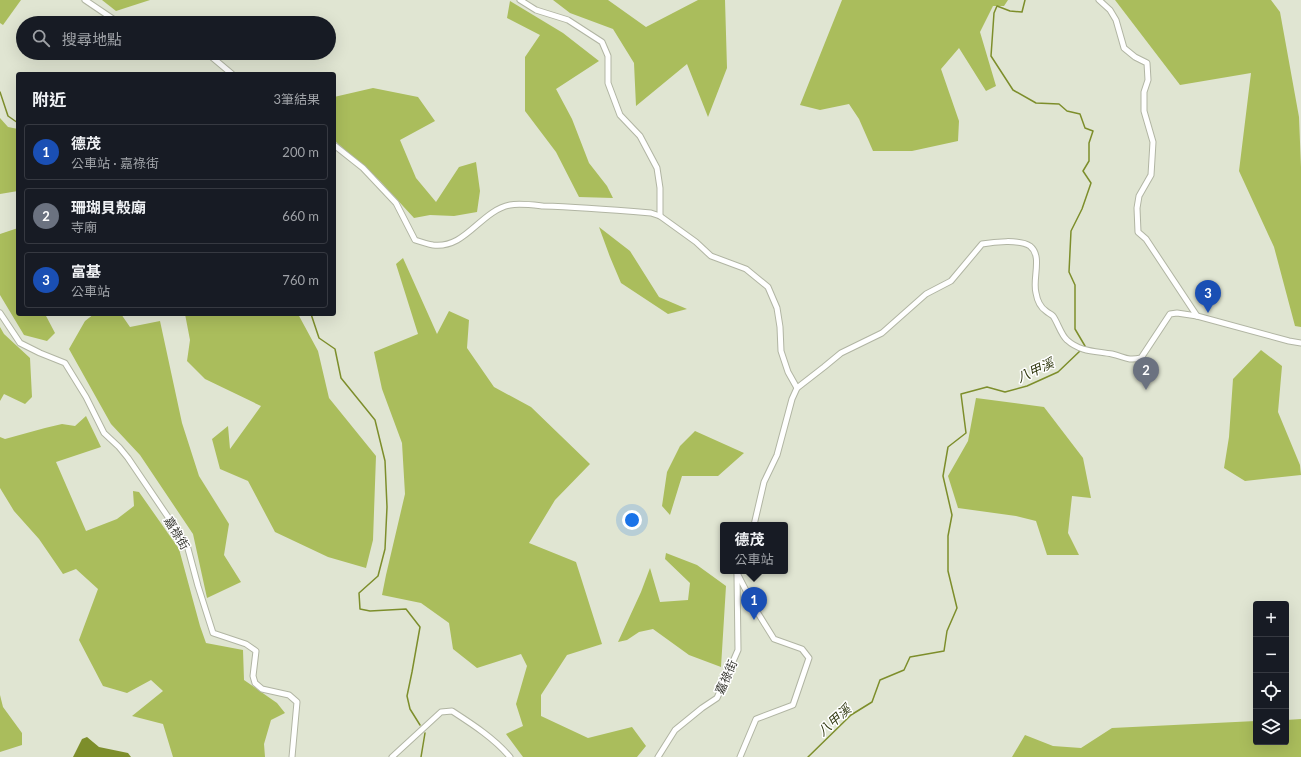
<!DOCTYPE html>
<html lang="zh-TW">
<meta charset="utf-8">
<style>
:root{--surface:#171b24;--page:#20242c;--text:#f1f3f6;--muted:#9ea1a6;--line:#363941;--accent:#ea580c}
body{margin:0;font-family:Lato,"Noto Sans TC",sans-serif;background:var(--page);color:var(--text)}
.controls{position:absolute;right:12px;bottom:12px;display:grid;overflow:hidden;border-radius:4px;box-shadow:0 4px 16px #0002}
.controls button{width:36px;height:36px;display:grid;place-items:center;padding:0;border:0;border-bottom:1px solid var(--line);background:var(--surface);color:var(--text);font:20px sans-serif}
.you{position:absolute;left:632px;top:520px;width:14px;height:14px;margin:-10px;border:3px solid #fff;border-radius:50%;background:#1a73e8;box-shadow:0 0 0 6px #1a73e833}
.badge{display:grid;place-items:center;width:26px;height:26px;border-radius:50%;background:var(--accent);color:#fff;font-size:13px;font-weight:700}
.pin{position:absolute;translate:-50% -33px;filter:drop-shadow(0 1px 2px #0008)}
.pin::after{content:'';position:absolute;top:21px;width:14px;height:12px;background:inherit;clip-path:polygon(0 0,100% 0,50% 100%)}
.popup{position:absolute;left:720px;top:522px;width:68px;height:52px;box-sizing:border-box;display:grid;place-content:center;border-radius:4px;background:var(--surface);filter:drop-shadow(0 1px 3px #0005);font-size:13px;white-space:nowrap;color:var(--muted)}
.popup b{font-size:15px;color:var(--text)}
.popup::after{content:'';position:absolute;left:50%;top:100%;margin-left:-8px;border:8px solid transparent;border-top-color:var(--surface)}
.list{margin:0;padding:0;list-style:none}
h2{display:flex;justify-content:space-between;align-items:center;height:52px;margin:0;padding:0 16px;font-size:17px}
h2 small{font-size:13px;font-weight:400;color:var(--muted)}
.list li{display:grid;grid-template-columns:26px 1fr auto;gap:12px;align-items:center;box-sizing:border-box;height:56px;margin:0 8px 8px;padding:0 8px;border:1px solid var(--line);border-radius:4px}
.list b{display:block;font-size:15px;white-space:nowrap}
.list p{margin:0;font-size:13px;white-space:nowrap;color:var(--muted)}
.list em{font-size:13px;font-style:normal;color:var(--muted)}
.icon{flex:none;width:22px;height:22px;fill:none;stroke:currentColor;stroke-width:2;stroke-linecap:round;stroke-linejoin:round}
.map{position:relative;flex:none;width:1301px;height:757px;overflow:hidden}
.search{position:absolute;background:var(--surface);box-shadow:0 4px 16px #0002;left:16px;top:16px;width:320px;height:44px;display:flex;align-items:center;gap:10px;box-sizing:border-box;padding:0 14px;border-radius:22px;color:var(--muted);font-size:15px}
.panel{position:absolute;background:var(--surface);box-shadow:0 4px 16px #0002;left:16px;top:72px;width:320px;height:244px;border-radius:4px}
.map>svg:first-child{display:block}
.forest{fill:#aabd5c}
.water{fill:#7d8e2b}
.lines{fill:none;stroke-linecap:round;stroke-linejoin:round}
.stream{stroke:#7d8e2b;stroke-width:1.5}
.minor-casing{stroke:#b1b5a3;stroke-width:7}
.minor{stroke:#fff;stroke-width:5}
.labels{text-anchor:middle;dominant-baseline:central;stroke-width:3;stroke-linejoin:round;paint-order:stroke}
.street-label{font-size:12px;fill:#373831;stroke:#fff}
.water-label{font-size:13px;font-style:italic;fill:#313910;stroke:#fff}
</style>
<div class="map">
<svg width="1301" height="757" viewBox="0 0 1301 757">
<rect width="100%" height="100%" fill="#e0e5d2"/>
<g class="forest">
<polygon points="0,0 21,0 3,25 0,23"/>
<polygon points="102,0 150,0 116,11"/>
<polygon points="553,0 608,0 646,27 698,0 725,0 727,68 708,117 687,64 636,106 634,63 613,29 570,13"/>
<polygon points="842,0 1008,0 1004,6 993,6 980,32 996,86 986,91 959,48 941,69 959,121 958,141 912,151 873,151 859,119 849,104 820,110 800,105"/>
<polygon points="1115,0 1271,0 1280,12 1299,117 1301,167 1301,327 1295,326 1274,247 1239,171 1251,73 1180,85"/>
<polygon points="510,1 563,33 599,61 556,89 572,119 589,163 607,186 613,198 579,197 556,152 525,111 525,57 540,35 507,18"/>
<polygon points="373,88 418,97 435,121 400,140 416,178 436,202 459,167 476,162 480,191 477,212 454,216 430,215 414,218 380,181 334,140 334,97"/>
<polygon points="0,118 8,127 18,129 18,191 0,194"/>
<polygon points="599,227 630,251 659,297 687,309 668,314 621,283 610,257"/>
<polygon points="18,228 18,314 45,314 55,333 47,341 24,335 0,295 0,234"/>
<polygon points="403,258 437,334 449,311 469,320 467,348 494,387 531,407 590,464 555,500 529,543 576,562 602,644 567,655 541,695 541,716 588,738 632,727 646,746 637,757 523,757 506,734 523,726 516,704 527,666 521,654 477,668 453,649 449,623 421,603 382,595 386,575 405,494 402,443 382,389 374,352 418,334 396,264"/>
<polygon points="94,314 121,314 130,327 160,321 182,423 199,476 229,524 224,555 241,582 207,598 193,534 140,455 111,424 69,349 85,321"/>
<polygon points="185,314 298,314 318,351 329,398 376,456 373,540 366,568 328,557 275,532 248,481 220,469 212,439 228,426 230,449 261,406 205,379 187,361 190,340"/>
<polygon points="0,327 4,334 30,358 32,397 25,404 4,394 0,401"/>
<polygon points="1261,350 1282,366 1278,412 1300,465 1301,475 1245,481 1224,468 1229,437 1233,379"/>
<polygon points="976,398 1044,407 1083,458 1091,498 1072,496 1068,533 1079,555 1047,555 1036,521 1016,516 958,508 948,476 968,441"/>
<polygon points="86,416 101,447 56,462 86,531 117,519 134,506 133,491 139,492 179,549 200,626 206,643 243,650 244,680 277,703 285,713 271,720 264,744 265,757 173,757 163,724 132,716 163,691 151,680 127,693 103,686 79,640 98,589 76,569 63,574 39,539 14,511 0,488 0,437 5,439 45,428 62,424 75,426"/>
<polygon points="695,431 744,453 718,476 682,476 670,515 662,506 667,472 680,446"/>
<polygon points="666,553 697,565 726,586 721,667 689,655 653,629 639,632 627,640 618,642 641,592 650,568 660,602 688,600 690,583 665,559"/>
<polygon points="0,695 3,707 22,733 22,745 0,752"/>
<polygon points="1301,719 1301,757 1012,757 1025,735 1053,746 1081,748 1112,728 1256,721 1256,742 1286,742 1286,720"/>
</g>
<polygon class="water" points="87,737 99,747 128,753 131,757 73,757 82,739"/>
<g class="lines">
<g class="stream">
<polyline points="1025,0 1022,12 1010,11 997,6 994,13 991,56 1013,90 1036,103 1059,104 1067,111 1080,114 1085,128 1093,131 1089,143 1089,161 1083,171 1091,183 1082,209 1071,231 1069,272 1075,285 1075,329 1085,346 1084,347"/>
<polyline points="0,92 8,116 18,123"/>
<polyline points="311,314 319,338 335,349 341,378 375,420 385,461 387,507 385,549 378,576 359,593 360,609 370,611 406,609 420,627 412,672 407,696 410,709 420,725"/>
<polyline points="421,757 425,733"/>
<polyline points="808,757 851,715 872,702 880,680 904,670 910,657 944,651 947,631 957,608 948,571 948,536 952,515 943,476 948,447 966,433 961,394 987,387 1005,392 1027,386 1058,372 1081,350"/>
</g>
<g class="minor-casing">
<g id="minor">
<polyline points="85,0 119,23"/>
<polyline points="520,0 536,10 568,20 602,42 608,56 608,83 620,115 640,136 657,168 660,188 660,216"/>
<polyline points="1099,0 1110,10 1116,20 1124,48 1135,57 1147,63 1148,80 1144,92 1144,111 1153,142 1151,175 1139,196 1137,208 1138,232 1146,239 1197,316"/>
<polyline points="155,53 157,55 160,53"/>
<polyline points="207,53 232,74"/>
<path d="M334,145L363,168L396,203L415,240C421,242 427,244 433,245C466,249 480,211 510,205C519,203 534,205 543,206C579,207 615,210 651,213L660,216L696,242L711,256L746,269L768,287L777,308L780,327L781,351L788,372L797,388"/>
<polyline points="0,313 20,343 40,353 65,363 86,397 104,433 119,447 128,458 187,545 198,586 213,633 246,644 256,651 253,676 255,683 262,689 289,695 297,702 292,757"/>
<path d="M754,525L764,482L777,455L792,399L797,388L824,367L841,353L882,333L926,294L951,281L982,244C993,242 1020,239 1030,246C1043,256 1032,279 1036,293C1037,299 1040,307 1046,311C1048,313 1051,314 1053,316C1058,323 1061,335 1067,340C1080,352 1096,351 1112,354C1125,357 1127,361 1141,358L1170,314L1177,313L1197,316L1289,341L1301,343"/>
<polyline points="738,571 737,573 756,610 774,639 802,649 809,658 793,705 756,719 740,757"/>
<path d="M392,757L441,712L452,711C472,724 494,738 510,757"/>
<polyline points="658,757 675,730 702,708 717,698 738,650 737,574"/>
</g>
</g>
<use href="#minor" class="minor"/>
</g>
<g class="labels">
<g class="street-label">
<text transform="translate(177 533) rotate(59)">嘉祿街</text>
<text transform="translate(726 677) rotate(-66)">嘉祿街</text>
</g>
<g class="water-label">
<text transform="translate(1035 370) rotate(-25)">八甲溪</text>
<text transform="translate(834 720) rotate(-42)">八甲溪</text>
</g>
</g>
</svg>
<div class="controls">
<button>+</button>
<button>−</button>
<button><svg class="icon" aria-label="locate" viewBox="0 0 24 24"><circle cx="12" cy="12" r="6"/><path d="M12 2v4M12 18v4M2 12h4M18 12h4"/></svg></button>
<button><svg class="icon" aria-label="layers" viewBox="0 0 24 24"><path d="M12 4l9 5-9 5-9-5zM3 14l9 5 9-5"/></svg></button>
</div>
<div class="you"></div>
<div class="pin badge" style="left:754px;top:620px;background:#1a4fb4">1</div>
<div class="popup"><b>德茂</b>公車站</div>
<div class="pin badge" style="left:1146px;top:390px;background:#6b7280">2</div>
<div class="pin badge" style="left:1208px;top:313px;background:#1a4fb4">3</div>
<div class="search"><svg class="icon" aria-label="search" viewBox="0 0 24 24"><circle cx="10" cy="10" r="6"/><path d="M15 15l6 6"/></svg>搜尋地點</div>
<section class="panel">
<h2>附近<small>3筆結果</small></h2>
<ul class="list">
<li><span class="badge" style="background:#1a4fb4">1</span><div><b>德茂</b><p>公車站 · 嘉祿街</p></div><em>200 m</em></li>
<li><span class="badge" style="background:#6b7280">2</span><div><b>珊瑚貝殼廟</b><p>寺廟</p></div><em>660 m</em></li>
<li><span class="badge" style="background:#1a4fb4">3</span><div><b>富基</b><p>公車站</p></div><em>760 m</em></li>
</ul>
</section>
</div>
